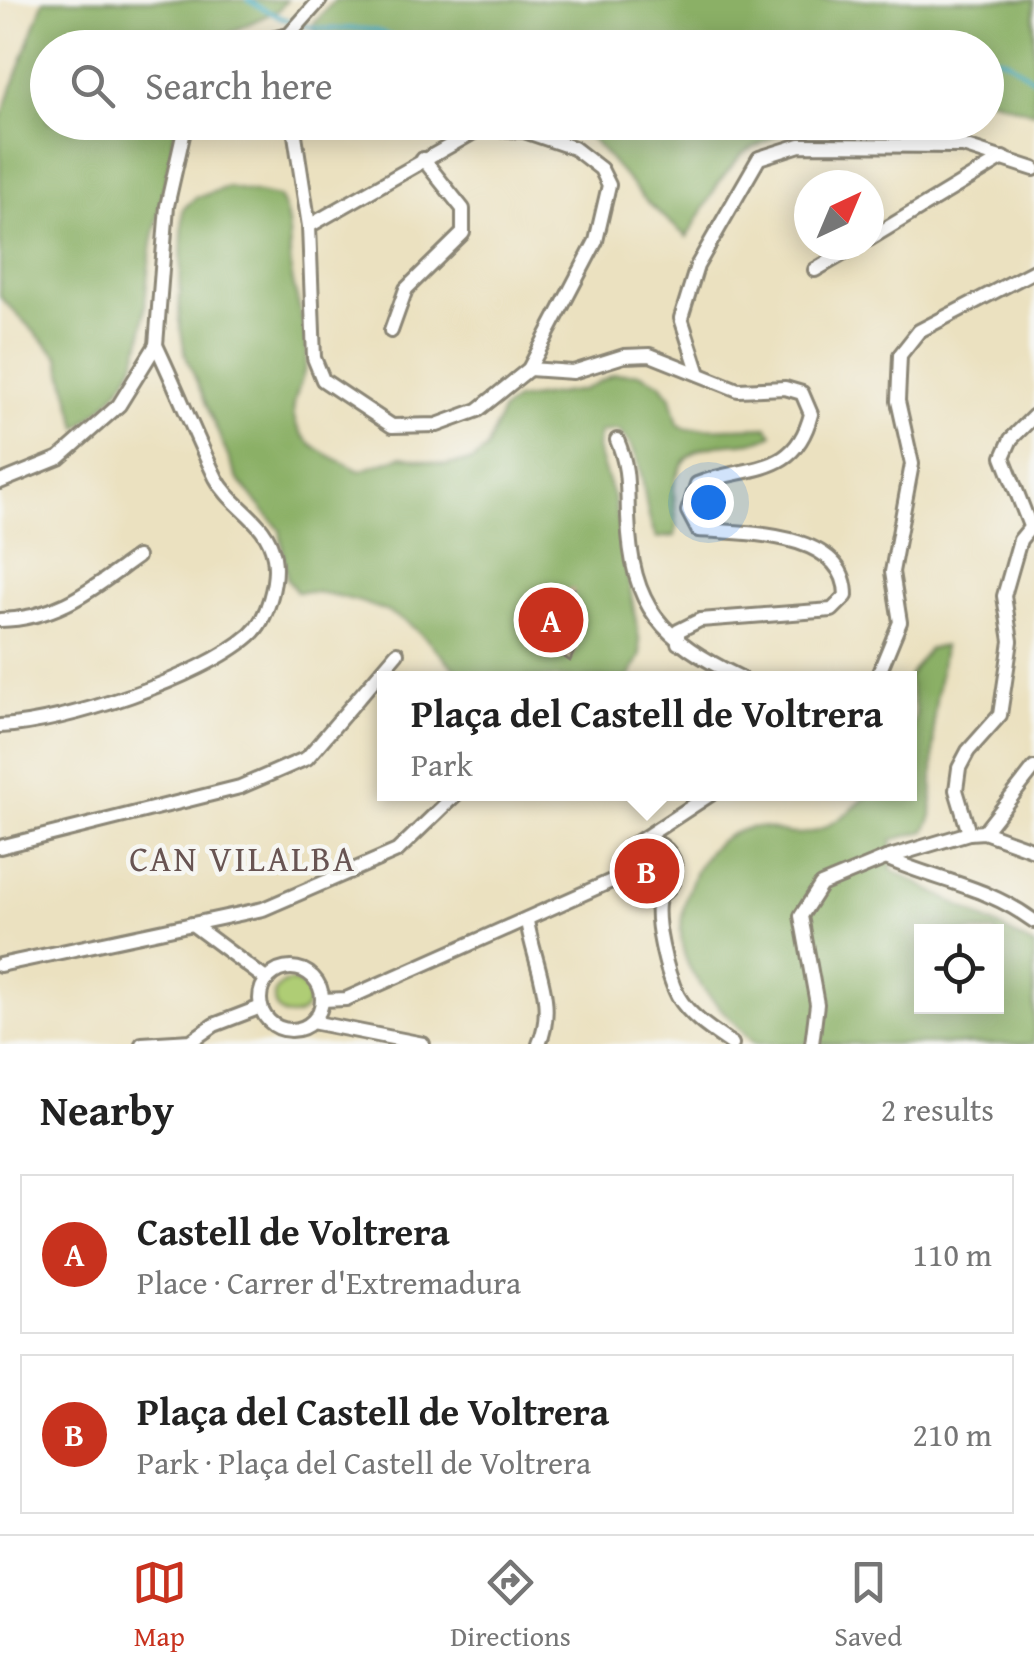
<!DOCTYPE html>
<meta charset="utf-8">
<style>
:root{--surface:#fff;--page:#f6f6f6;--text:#222;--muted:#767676;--line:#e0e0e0;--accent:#c8321e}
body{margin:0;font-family:"Gentium Book Plus",serif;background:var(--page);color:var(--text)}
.controls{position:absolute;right:30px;bottom:30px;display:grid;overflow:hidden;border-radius:0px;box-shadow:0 5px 25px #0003}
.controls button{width:90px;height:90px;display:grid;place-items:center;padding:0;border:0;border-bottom:2px solid var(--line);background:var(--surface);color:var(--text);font:50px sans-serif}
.compass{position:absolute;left:794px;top:170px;width:90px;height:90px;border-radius:50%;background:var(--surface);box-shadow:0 5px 25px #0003;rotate:44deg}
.you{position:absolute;left:708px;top:502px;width:35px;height:35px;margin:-25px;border:8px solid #fff;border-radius:50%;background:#1a73e8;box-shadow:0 0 0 15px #1a73e833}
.badge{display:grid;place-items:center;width:65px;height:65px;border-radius:50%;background:var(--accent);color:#fff;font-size:32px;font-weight:700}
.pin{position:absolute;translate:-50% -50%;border:5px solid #fff;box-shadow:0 2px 10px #0006}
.popup{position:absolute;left:377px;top:671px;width:540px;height:130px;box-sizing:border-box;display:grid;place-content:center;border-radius:0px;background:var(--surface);filter:drop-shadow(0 2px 8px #0005);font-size:32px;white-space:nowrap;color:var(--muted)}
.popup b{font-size:38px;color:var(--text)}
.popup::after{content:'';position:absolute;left:50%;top:100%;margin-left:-20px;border:20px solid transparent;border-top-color:var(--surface)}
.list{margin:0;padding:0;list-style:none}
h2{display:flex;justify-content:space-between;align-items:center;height:130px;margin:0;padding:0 40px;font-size:42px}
h2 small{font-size:32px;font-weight:400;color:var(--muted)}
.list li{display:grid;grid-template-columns:65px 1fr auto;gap:30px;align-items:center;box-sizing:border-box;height:160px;margin:0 20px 20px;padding:0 20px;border:2px solid var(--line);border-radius:0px}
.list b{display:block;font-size:38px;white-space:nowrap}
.list p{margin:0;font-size:32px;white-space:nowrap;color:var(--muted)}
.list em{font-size:32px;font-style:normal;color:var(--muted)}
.icon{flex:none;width:55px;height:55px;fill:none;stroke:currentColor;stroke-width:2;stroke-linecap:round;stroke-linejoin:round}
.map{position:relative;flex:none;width:1034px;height:1044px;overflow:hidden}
.search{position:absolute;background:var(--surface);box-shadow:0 5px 25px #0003;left:30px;right:30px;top:30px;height:110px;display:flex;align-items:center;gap:25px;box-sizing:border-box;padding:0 35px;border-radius:55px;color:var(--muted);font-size:38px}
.sheet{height:490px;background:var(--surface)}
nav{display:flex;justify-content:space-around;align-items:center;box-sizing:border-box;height:140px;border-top:2px solid var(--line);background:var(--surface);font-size:28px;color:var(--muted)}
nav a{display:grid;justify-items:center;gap:5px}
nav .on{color:var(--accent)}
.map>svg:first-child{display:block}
.green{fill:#afcd74;stroke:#6d7c50;stroke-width:2.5}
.forest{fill:#8bb066;stroke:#5b6e48;stroke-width:2.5;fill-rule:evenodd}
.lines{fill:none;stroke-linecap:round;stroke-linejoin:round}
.stream{stroke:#40abbf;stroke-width:4}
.building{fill:#daa19a}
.minor-casing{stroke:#8b8676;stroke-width:18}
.minor{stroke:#fff;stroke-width:12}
.labels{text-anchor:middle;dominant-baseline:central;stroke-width:9;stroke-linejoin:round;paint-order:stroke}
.neighbourhood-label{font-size:35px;letter-spacing:2.5px;fill:#685452;stroke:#f6f6f2}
</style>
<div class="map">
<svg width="1034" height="1044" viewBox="0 0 1034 1044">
<rect width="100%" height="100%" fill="#f6f6f2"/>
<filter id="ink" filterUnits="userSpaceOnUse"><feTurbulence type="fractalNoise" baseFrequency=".01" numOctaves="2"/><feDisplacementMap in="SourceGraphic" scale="20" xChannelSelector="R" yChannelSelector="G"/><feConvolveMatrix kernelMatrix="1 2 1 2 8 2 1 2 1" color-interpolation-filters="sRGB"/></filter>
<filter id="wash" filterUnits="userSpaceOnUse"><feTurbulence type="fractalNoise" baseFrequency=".0048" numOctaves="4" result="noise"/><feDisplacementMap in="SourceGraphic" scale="40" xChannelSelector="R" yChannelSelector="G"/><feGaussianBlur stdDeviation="2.25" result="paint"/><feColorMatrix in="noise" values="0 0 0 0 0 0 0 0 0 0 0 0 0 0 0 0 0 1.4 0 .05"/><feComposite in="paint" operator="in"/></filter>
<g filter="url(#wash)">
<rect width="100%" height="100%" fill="#ebe1c0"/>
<g class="green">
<circle cx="646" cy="869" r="18"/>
<circle cx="291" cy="999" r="17"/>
</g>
<g class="forest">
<path d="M44,0H287L279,10L235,30L212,47L48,48V122L176,123C173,163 159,203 152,244C137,331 159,365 78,428L59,357L0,297V121Z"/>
<polygon points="335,0 1034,0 1034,113 987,98 986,48 342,47 320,43 313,25"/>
<polygon points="552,123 802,123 743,153 721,179 687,237 648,203 590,137"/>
<path d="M228,187L279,197C293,222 288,244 291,271C295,301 310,331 306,362C304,385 285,404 298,428C309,450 340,460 360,471L402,456L446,465L472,461L486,450L502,411L516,400L582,390L615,374L639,373L660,383L671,397L678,424L686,429L767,427L773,434C740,455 689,427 675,482C671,501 680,517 675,536L657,538C638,503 651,459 618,430L600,432L597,449L614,499L639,638L641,655L629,678H471C445,665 436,645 414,628C391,608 327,589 297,592L287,579L280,530L237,478L185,354L179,320L183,209L195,198Z"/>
<path d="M944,646L934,713L932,816L925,831L892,840L891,869L1034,946V1044H754C704,988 659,962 692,881C701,856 719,836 745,829C765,824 778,834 797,834C823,835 852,811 869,794H910V740L916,713L908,678L928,649ZM922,932H996V1006H922Z"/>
</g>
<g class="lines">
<g class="stream">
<path d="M248,0C270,14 304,30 331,29C361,28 382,25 405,48"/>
<polyline points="908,48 930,44 946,48"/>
<polyline points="986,54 1007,60 1034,80"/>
</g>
</g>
<g id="blocks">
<polygon class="building" points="574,589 567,635 576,647 570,661 527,631 537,608 563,591"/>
</g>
</g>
<g filter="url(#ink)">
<use href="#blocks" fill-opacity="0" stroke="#8b8676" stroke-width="2.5"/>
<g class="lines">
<g class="minor-casing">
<g id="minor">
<polyline points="231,48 289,35 320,0"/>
<polyline points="293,122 309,226 314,358 323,380 392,426 437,425 478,410 529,369 596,241 609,185 601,169 574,148 524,131 481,128 309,226"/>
<polyline points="869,239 1003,158"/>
<polyline points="815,270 858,245"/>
<polyline points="391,331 406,289 463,233 463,209 423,159"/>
<path d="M529,369L573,372L624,356L650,355L738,390L785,388L802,393L811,414C795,478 748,464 697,484L688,511L698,530C744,533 846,531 846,596L832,610L700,620L678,631V643"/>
<polyline points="699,374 681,318 697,266 759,158 800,145 963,146 1034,169"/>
<path d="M617,440C629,467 627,487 628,516C631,609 662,639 741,678"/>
<polyline points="0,482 59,458 119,405 156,345 167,206 186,122"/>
<polyline points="1030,526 1003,457 1011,439 1034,416"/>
<path d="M0,620C58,619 92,589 137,557"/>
<polyline points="877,678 900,622 892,572 912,464 898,401 900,355 919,331 1034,271"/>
<path d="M0,726C65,723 201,678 250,635C268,619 278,580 274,557C267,519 232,509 216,478C195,435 177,389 156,345"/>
<polyline points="984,832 1034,768"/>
<polyline points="969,833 956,790 959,768 968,751 1000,715 1011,641 1004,596 1020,540 1034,523"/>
<circle cx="646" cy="870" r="29"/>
<polyline points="638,842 711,794"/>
<polyline points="0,847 240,787 307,758 397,653"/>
<path d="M886,858C940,882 985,885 1034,921"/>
<path d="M660,895C652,916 667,975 678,996C690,1017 713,1031 732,1044"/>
<path d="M527,921C534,964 557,1003 539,1044"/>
<polyline points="192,924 267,980"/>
<polyline points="0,965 263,909 397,851 456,794"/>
<circle cx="291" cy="999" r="31"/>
<polyline points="322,1000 346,999 618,878"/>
<polyline points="312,1022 423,1044"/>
<polyline points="142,1044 191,1041 214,1025 261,1007"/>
<polyline points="812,1044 817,1004 801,916 821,885 886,858 969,833 984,832 1034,850"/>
</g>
</g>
<use href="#minor" class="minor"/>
</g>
</g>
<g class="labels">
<g class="neighbourhood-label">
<text x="243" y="858">CAN VILALBA</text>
</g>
</g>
</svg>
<div class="controls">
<button><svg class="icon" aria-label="locate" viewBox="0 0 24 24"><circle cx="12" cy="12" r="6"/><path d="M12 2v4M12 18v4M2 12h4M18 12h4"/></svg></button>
</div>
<svg class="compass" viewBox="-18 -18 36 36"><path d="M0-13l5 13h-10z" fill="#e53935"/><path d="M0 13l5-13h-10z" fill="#767676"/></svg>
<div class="you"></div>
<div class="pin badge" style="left:551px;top:620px">A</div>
<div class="pin badge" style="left:647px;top:871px">B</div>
<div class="popup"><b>Plaça del Castell de Voltrera</b>Park</div>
<div class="search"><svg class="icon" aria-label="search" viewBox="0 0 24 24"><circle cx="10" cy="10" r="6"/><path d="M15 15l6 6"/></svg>Search here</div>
</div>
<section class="sheet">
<h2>Nearby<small>2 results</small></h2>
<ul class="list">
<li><span class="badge">A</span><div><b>Castell de Voltrera</b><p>Place · Carrer d'Extremadura</p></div><em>110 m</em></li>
<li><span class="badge">B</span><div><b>Plaça del Castell de Voltrera</b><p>Park · Plaça del Castell de Voltrera</p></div><em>210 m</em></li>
</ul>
</section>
<nav>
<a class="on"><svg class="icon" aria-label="map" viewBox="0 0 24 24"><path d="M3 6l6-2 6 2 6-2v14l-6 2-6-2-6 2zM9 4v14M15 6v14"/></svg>Map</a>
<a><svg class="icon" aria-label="directions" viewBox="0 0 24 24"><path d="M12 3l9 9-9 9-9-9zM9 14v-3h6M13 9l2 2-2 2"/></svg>Directions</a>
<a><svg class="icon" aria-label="saved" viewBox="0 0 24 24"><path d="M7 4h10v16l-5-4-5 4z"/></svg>Saved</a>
</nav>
